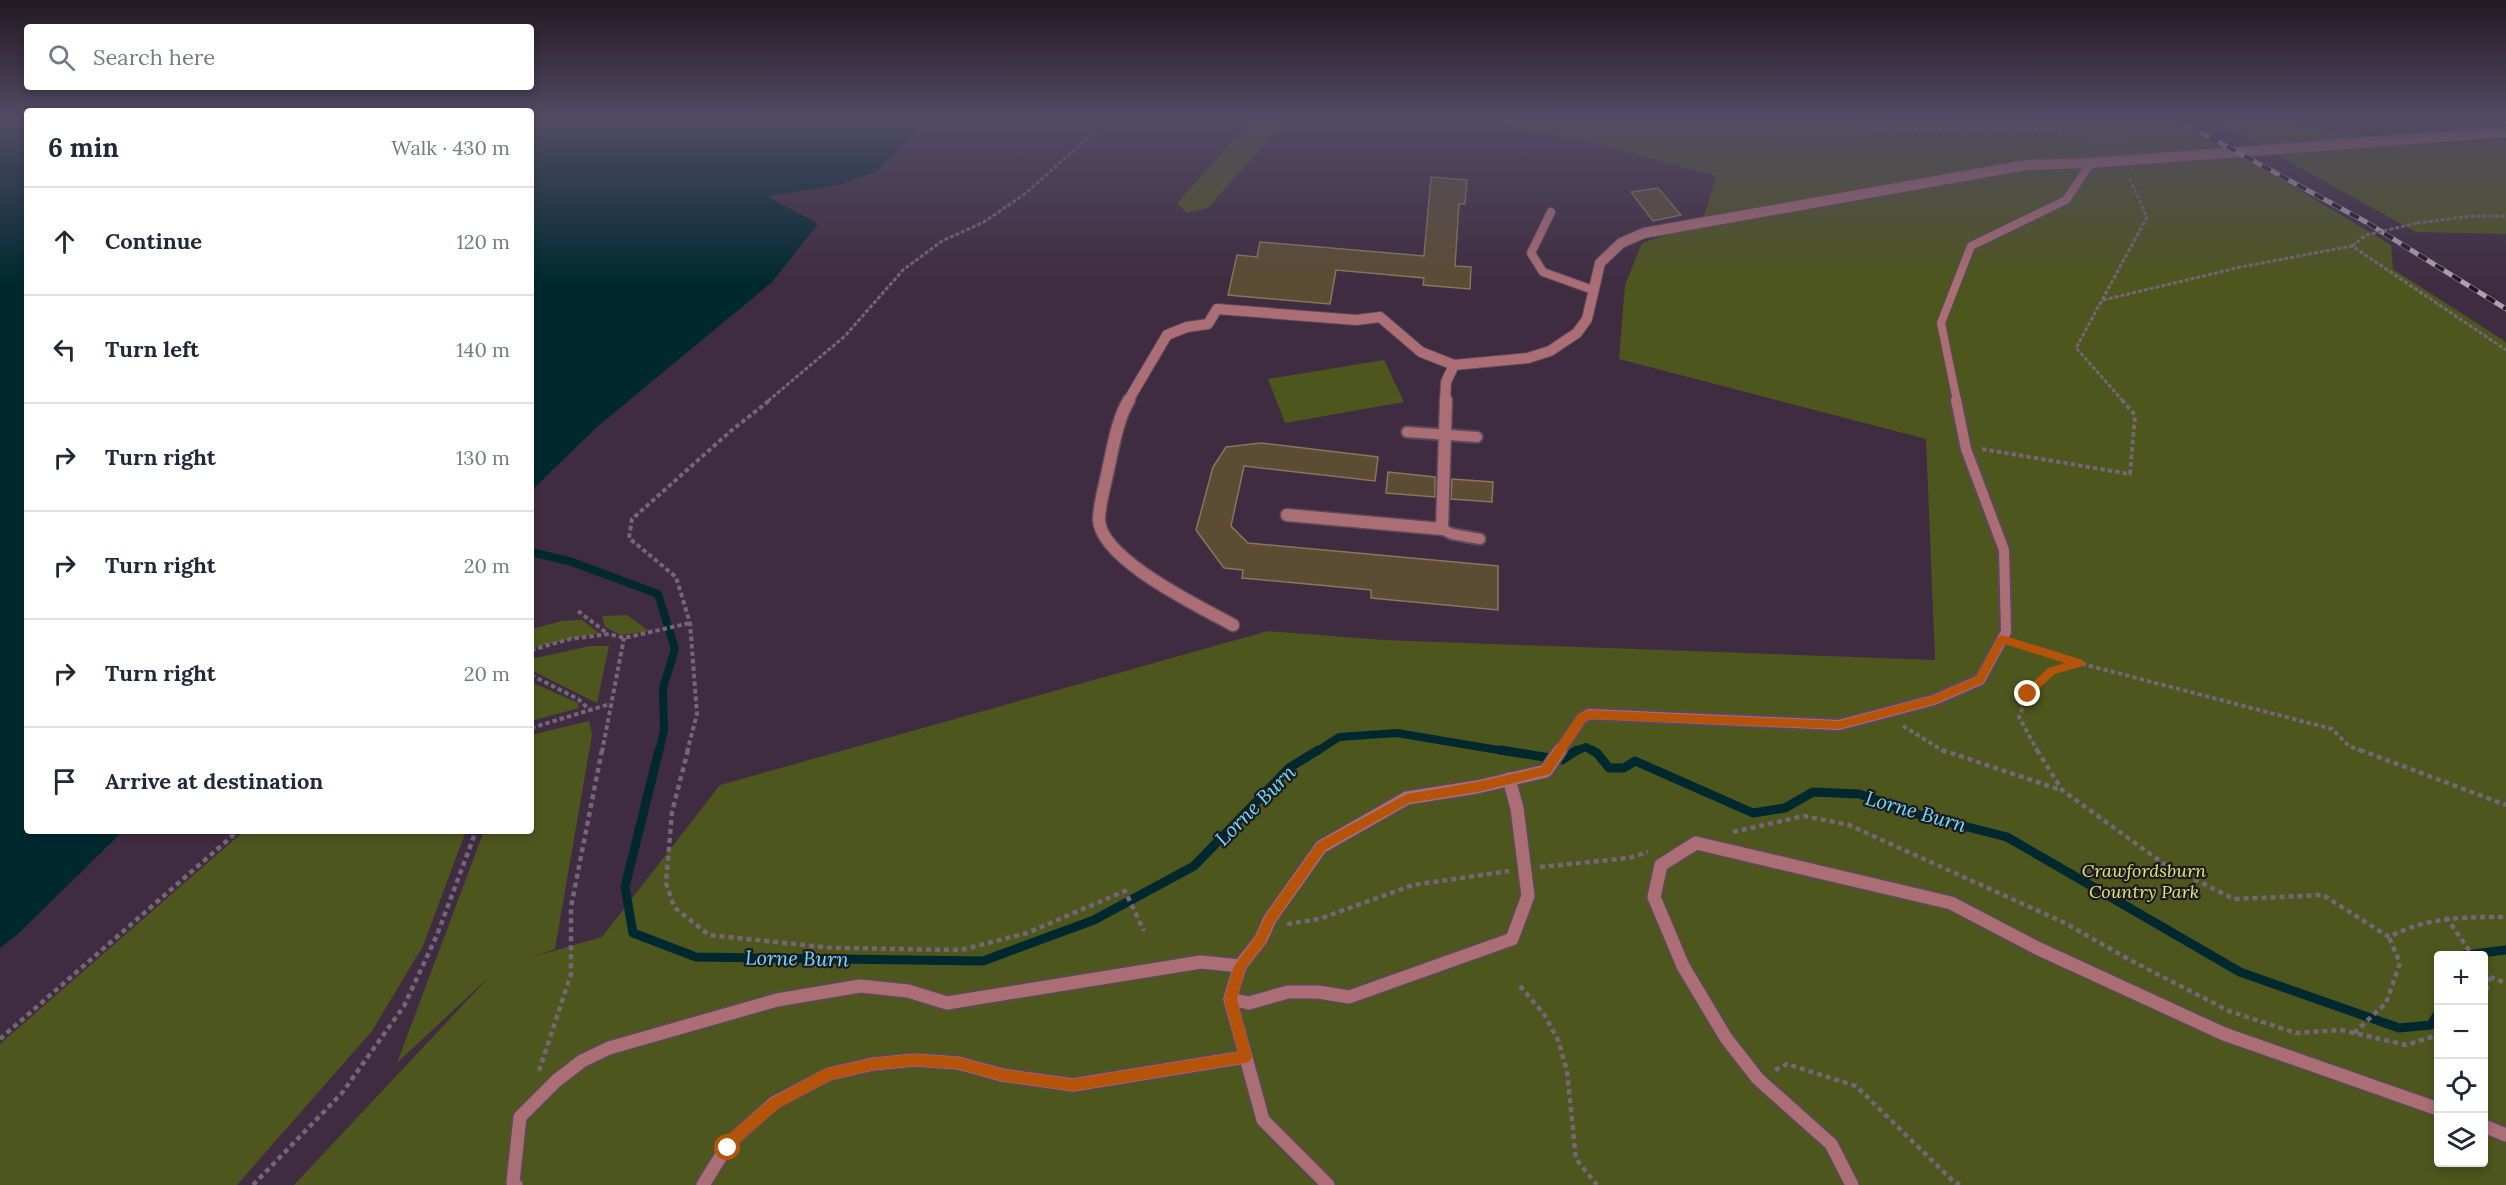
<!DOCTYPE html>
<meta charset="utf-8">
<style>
:root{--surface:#fff;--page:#f6f6f7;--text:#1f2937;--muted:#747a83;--line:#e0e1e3}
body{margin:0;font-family:Lora,serif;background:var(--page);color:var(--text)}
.controls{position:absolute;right:18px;bottom:18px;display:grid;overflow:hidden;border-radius:6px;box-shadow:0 3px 9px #0003}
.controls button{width:54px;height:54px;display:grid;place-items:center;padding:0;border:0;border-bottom:2px solid var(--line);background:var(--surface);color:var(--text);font:30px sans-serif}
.stop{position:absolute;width:18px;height:18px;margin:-14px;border:4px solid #b45309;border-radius:50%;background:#fff}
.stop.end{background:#b45309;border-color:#fff;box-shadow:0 2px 6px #0008}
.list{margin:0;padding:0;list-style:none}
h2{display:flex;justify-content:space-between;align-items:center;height:78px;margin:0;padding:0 24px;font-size:26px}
h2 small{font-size:20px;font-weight:400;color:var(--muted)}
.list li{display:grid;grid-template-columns:39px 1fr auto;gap:18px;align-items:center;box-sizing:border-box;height:108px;padding:0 24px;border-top:2px solid var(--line)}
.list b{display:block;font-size:22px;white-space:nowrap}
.list em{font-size:20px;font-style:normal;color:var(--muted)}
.icon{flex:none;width:33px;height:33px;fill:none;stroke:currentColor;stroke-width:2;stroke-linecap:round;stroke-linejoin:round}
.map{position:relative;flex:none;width:2506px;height:1185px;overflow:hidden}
.search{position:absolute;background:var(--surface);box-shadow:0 3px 9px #0003;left:24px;top:24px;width:510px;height:66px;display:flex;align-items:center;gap:15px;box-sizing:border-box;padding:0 21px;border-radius:6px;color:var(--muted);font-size:22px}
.panel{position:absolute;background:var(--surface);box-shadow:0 3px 9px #0003;left:24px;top:108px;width:510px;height:726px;border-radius:6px}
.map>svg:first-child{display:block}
.green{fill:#4d561d;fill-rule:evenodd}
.water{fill:#00292f}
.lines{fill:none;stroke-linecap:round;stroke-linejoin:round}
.stream-far1{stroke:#00292f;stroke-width:8}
.stream{stroke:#00292f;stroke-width:9}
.building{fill:#5c4c33;stroke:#87765c;stroke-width:1.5}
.lane-far2-casing{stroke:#5b495c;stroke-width:10}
.lane-far1-casing{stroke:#5b495c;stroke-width:14}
.lane-casing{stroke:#5b495c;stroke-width:16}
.street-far1-casing{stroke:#5b495c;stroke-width:12}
.street-casing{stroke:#5b495c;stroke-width:15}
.path-far2{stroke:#766577;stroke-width:3;stroke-dasharray:4 2;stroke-linecap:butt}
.path-far1{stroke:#766577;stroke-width:4;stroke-dasharray:4.5 3;stroke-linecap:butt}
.path{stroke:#766577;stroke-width:4.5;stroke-dasharray:5 4;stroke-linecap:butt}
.lane-far2{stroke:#ab6e75;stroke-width:8}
.lane-far1{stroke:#ab6e75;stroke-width:10}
.lane{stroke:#ab6e75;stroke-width:13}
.street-far1{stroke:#ab6e75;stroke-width:10}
.street{stroke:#ab6e75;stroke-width:12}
.rail-casing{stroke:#b0a1b1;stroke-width:5}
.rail{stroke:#201821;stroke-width:4;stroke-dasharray:10;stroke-linecap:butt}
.path-bridge{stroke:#766577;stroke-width:3;stroke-dasharray:4 2;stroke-linecap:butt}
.route{fill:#b45309}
.labels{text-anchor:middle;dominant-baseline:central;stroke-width:4.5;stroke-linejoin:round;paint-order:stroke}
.park-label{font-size:18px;font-style:italic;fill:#d8eb77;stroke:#201821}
.water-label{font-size:20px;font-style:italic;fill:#64e1f7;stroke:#201821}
</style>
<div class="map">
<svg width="2506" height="1185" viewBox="0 0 2506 1185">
<rect width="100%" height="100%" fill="#3f2c40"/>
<g class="green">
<polygon points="1252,119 1287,119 1208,208 1187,213 1177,203"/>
<path d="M1471,119H2167L2281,179L2391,245L2393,269L2506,342V1185H294L490,976L397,1063L484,831H531V735L589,721L592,735L555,949L528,958L602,937L720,785L1268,631L1384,640L1935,660L1926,439L1619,359L1625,285L1642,243L1702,223L1716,176L1591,142ZM2438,956H2484V1162H2438Z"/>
<polygon points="2212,119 2270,119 2410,144 2506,141 2506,234 2416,232"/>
<polygon points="1384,360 1404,402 1285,423 1268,379"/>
<polygon points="627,615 649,631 621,635 605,627 602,616"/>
<polygon points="582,620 599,633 531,648 531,629 562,621"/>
<polygon points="590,646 609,646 597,703 531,670 531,659"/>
<polygon points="531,682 578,703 579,708 531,721"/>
<polygon points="244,831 466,831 423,946 372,1031 237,1185 0,1185 0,1044"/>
</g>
<g class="water">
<polygon points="27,118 27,831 123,831 18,934 0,948 0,119"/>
<polygon points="531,119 531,118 929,119 876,172 838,185 767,196 818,224 772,282 597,427 531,491"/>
</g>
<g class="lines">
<g class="stream-far1">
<polyline points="531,552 572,562 658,594 675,649 663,688 664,730 659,752"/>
<polyline points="1316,752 1339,737 1397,733 1510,752"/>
<polyline points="1573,752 1586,747 1594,752"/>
</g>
<g class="stream">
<polyline points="659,750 625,887 633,933 696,957 983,961 1094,920 1194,866 1289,768 1318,750"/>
<polyline points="1501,750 1562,760 1577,750"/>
<polyline points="1592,750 1597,753 1609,768 1624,768 1635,761 1753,813 1785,808 1813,792 1859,794 1920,815 2007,837 2240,972 2399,1028 2431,1025 2438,1013"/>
<polyline points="2457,956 2506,950"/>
</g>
</g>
<g class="building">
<polygon points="1431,177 1467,180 1465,204 1459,204 1455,266 1471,267 1470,289 1423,285 1424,278 1336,270 1330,304 1228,295 1237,255 1257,257 1260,242 1424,256"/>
<polygon points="1658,188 1681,215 1653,221 1631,192"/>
<polygon points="1261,443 1378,457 1375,481 1244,466 1231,526 1248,543 1498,566 1498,610 1371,598 1371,590 1242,578 1243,570 1224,568 1196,530 1213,467 1226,447"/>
<polygon points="1388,472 1435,477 1435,497 1386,493"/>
<polygon points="1452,479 1493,482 1492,502 1451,499"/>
</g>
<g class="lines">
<g class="lane-far2-casing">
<g id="lane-far2">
<polyline points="1551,212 1531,253 1543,272 1593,290"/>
<polyline points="1957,401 1941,323 1971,246 2066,200 2091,163"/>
</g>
</g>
<g class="lane-far1-casing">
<g id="lane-far1">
<polyline points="1407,432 1477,437"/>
<polyline points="1442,529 1452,534 1480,539"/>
<polyline points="1559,752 1582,718 1589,714 1839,725 1934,700 1980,680 2006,632 2004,550 1966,449 1956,400"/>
</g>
</g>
<g class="lane-casing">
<g id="lane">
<polyline points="1230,999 1249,1003 1288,992 1318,992 1349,997 1512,939 1528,896 1517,808 1509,779"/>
<polyline points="2484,1126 2506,1135"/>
<polyline points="516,1185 513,1182 520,1117 556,1081 582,1061 609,1048 777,1000 860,986 908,991 947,1003 1201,962 1240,966"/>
<polyline points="703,1185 729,1143 774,1103 829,1074 873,1064 914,1060 958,1063 1002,1075 1073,1085 1245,1057"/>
<polyline points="1328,1185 1263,1120 1230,999 1240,966 1261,939 1270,919 1321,847 1407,798 1477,787 1546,771 1560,750"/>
<polyline points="1852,1185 1831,1144 1758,1079 1726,1038 1683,966 1654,897 1661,865 1696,843 1951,903 2037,948 2224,1034 2438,1109"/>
</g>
</g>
<g class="street-far1-casing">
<g id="street-far1">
<polyline points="1128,401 1167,335 1187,327 1208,324 1217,309 1356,320 1380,317 1421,352 1454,365 1528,358 1550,351 1577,333 1587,319 1600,263 1621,243 1644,233 2026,165 2091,163 2506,132"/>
<polyline points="1445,401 1446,382 1454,365"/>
</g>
</g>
<g class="street-casing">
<g id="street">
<path d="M1129,400C1117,420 1113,448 1108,470C1105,486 1099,504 1099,520C1101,560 1201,607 1233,625"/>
<polyline points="1287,515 1442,529 1446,400"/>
</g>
</g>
<g class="path-far2">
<path d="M1819,118C1876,135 1940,128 1998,128C2041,128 2081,132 2122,142"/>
<polyline points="2064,118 2089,131"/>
<polyline points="1873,125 1885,118"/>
<polyline points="2417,223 2472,216 2506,216"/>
<polyline points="2352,246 2366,235"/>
<polyline points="2103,300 2241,267 2352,246 2506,350"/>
<polyline points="768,401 845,336 903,270 942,241 984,222 1026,193 1110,118"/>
<polyline points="2123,401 2076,348 2147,217 2128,175"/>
</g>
<g class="path-far1">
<polyline points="1982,449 2130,474 2135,415 2122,400"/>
<polyline points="578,611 608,634"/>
<polyline points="2017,644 2079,663 2332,729 2349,746 2364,752"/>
<polyline points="531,650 570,639 609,634 624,638 690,623"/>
<polyline points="531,675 578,699 591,711"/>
<polyline points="1903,726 1945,752"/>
<polyline points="531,728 610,704"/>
<polyline points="602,752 624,638"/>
<polyline points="687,752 697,714 690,623 676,577 629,538 632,519 732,430 770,400"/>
<polyline points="2038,752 2019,717 2028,694 2051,671 2079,663"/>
</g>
<g class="path">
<polyline points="688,750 672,812 666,883 674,907 709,935 833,948 961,950 1027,933 1125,891 1144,931"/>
<polyline points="1942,750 2061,790"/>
<path d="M2037,750L2062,790L2164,864L2234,899L2323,895L2389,937C2427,917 2464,917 2506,917"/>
<polyline points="2360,750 2506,805"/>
<polyline points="1733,832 1804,816 1849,825 2065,923 2130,960 2229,1011 2296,1033 2341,1030 2406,1045 2438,1035"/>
<polyline points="1540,867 1629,858 1648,852"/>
<polyline points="2446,917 2473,956"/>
<polyline points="1287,924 1319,919 1413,885 1509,871"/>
<polyline points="2484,970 2490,977 2506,983"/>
<polyline points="1520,986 1544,1014 1558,1040 1567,1071 1576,1159 1597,1185"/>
<polyline points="2484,999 2490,977"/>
<polyline points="2354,1033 2386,1003 2400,963 2389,937"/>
<polyline points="0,1039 238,831"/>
<polyline points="1775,1070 1787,1064 1856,1086 1953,1181 1960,1185"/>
<polyline points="539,1071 571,974 571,907 602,750"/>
<polyline points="253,1185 342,1093 404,1006 437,935 476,831"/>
</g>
<use href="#lane-far2" class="lane-far2"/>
<use href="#lane-far1" class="lane-far1"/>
<use href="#lane" class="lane"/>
<use href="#street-far1" class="street-far1"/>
<use href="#street" class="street"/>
<g class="rail-casing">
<polyline id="rail" points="2174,118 2366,222 2506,309"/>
</g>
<use href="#rail" class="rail"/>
<polyline class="path-bridge" points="2366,235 2417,223"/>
</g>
<linearGradient id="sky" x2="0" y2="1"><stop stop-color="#231823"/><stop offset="0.42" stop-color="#524b64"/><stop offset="1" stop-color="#524b64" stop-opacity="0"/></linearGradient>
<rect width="2506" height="284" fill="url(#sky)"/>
<polygon class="route" points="2002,635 2083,660 2084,663 2083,666 2055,674 2028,698 2023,694 2024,691 2048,668 2065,663 2004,644 1983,683 1934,704 1839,729 1590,719 1586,721 1550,774 1477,792 1409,803 1325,850 1274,923 1265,943 1245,969 1237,999 1252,1057 1250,1061 1245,1063 1073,1091 1002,1081 958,1069 914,1066 873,1070 831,1080 779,1108 735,1146 732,1152 728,1154 723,1152 721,1148 724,1138 770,1099 824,1069 873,1058 914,1054 958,1057 1002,1069 1073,1079 1238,1052 1224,999 1234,966 1256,936 1266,915 1317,843 1407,794 1477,782 1542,767 1578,714 1589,710 1839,721 1932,696 1976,677 1998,637"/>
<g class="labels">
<g class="park-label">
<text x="2144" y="870">Crawfordsburn<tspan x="2144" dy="21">Country Park</tspan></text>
</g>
<g class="water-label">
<text transform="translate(1255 805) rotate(-45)">Lorne Burn</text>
<text transform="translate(1916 811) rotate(16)">Lorne Burn</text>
<text transform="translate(797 958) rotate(1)">Lorne Burn</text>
</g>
</g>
</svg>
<div class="controls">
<button>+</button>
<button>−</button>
<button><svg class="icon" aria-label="locate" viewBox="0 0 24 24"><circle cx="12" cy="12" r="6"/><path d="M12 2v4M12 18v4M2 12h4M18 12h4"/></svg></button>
<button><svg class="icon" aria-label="layers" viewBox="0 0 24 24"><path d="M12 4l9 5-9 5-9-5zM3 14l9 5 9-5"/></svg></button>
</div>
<div class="stop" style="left:728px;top:1148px"></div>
<div class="stop end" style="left:2028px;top:694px"></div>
<div class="search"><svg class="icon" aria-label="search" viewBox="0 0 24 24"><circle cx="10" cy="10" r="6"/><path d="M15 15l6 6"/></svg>Search here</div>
<section class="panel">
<h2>6 min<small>Walk · 430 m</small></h2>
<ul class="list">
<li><svg class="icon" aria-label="ahead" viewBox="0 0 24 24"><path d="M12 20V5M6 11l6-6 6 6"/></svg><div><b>Continue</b></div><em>120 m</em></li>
<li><svg class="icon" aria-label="left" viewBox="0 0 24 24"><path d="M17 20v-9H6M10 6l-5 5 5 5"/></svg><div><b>Turn left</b></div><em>140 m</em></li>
<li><svg class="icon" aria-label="right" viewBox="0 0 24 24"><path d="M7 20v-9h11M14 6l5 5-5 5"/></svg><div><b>Turn right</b></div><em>130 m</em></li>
<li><svg class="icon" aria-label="right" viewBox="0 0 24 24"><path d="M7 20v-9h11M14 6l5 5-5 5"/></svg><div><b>Turn right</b></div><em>20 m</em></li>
<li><svg class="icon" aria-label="right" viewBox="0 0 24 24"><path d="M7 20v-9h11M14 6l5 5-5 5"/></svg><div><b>Turn right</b></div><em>20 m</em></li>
<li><svg class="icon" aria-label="arrive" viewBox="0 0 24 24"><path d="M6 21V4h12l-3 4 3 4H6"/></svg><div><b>Arrive at destination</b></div></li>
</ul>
</section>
</div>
